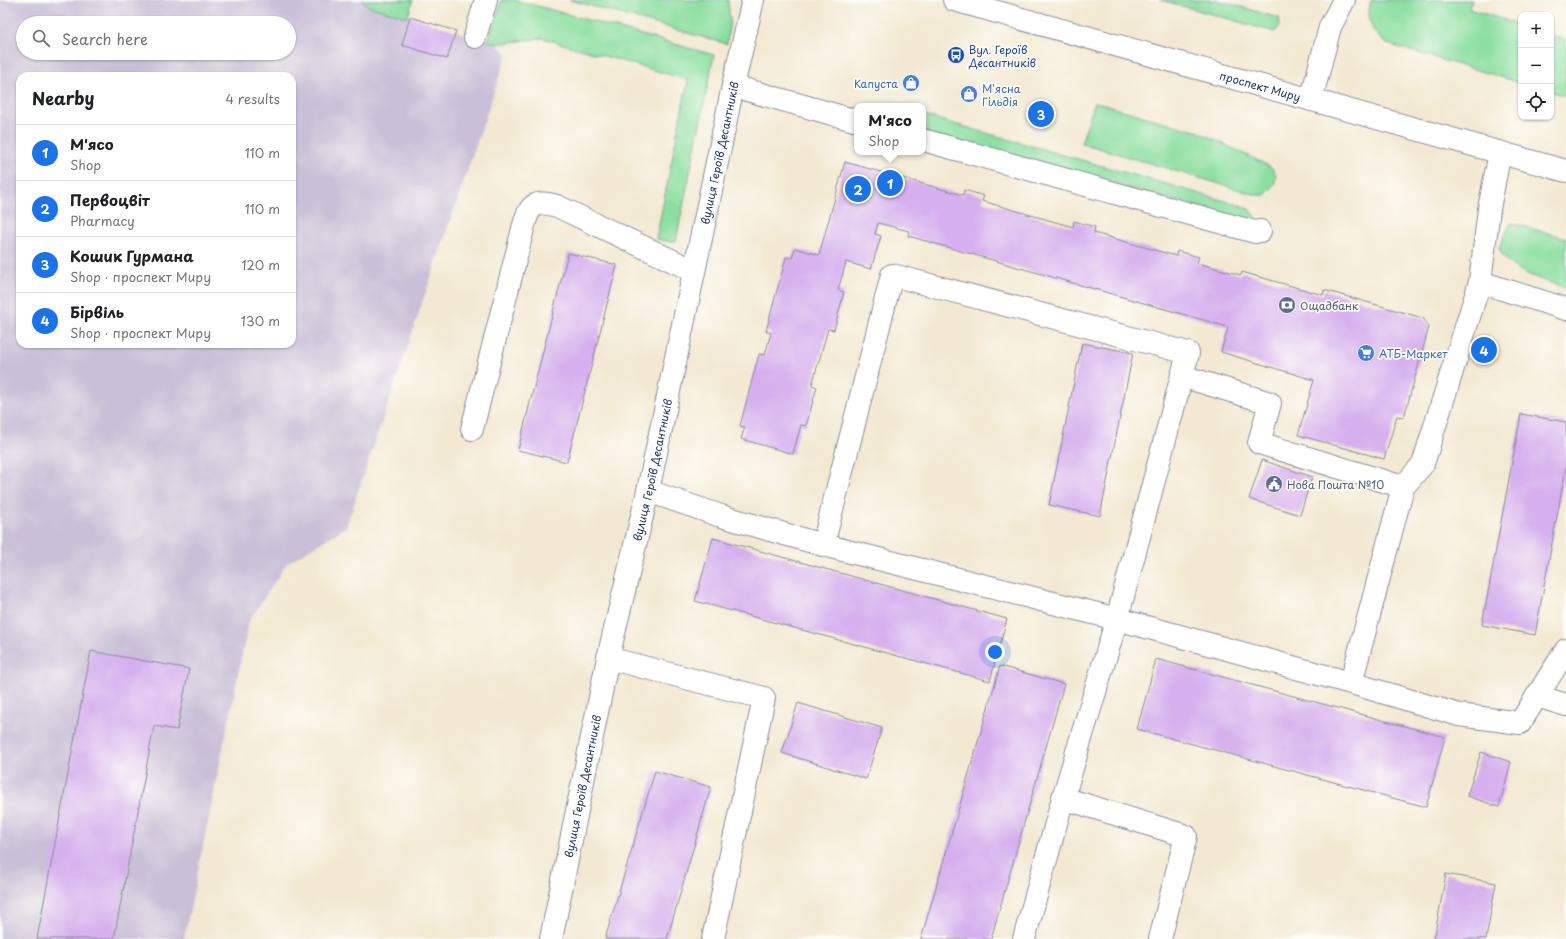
<!DOCTYPE html>
<meta charset="utf-8">
<style>
:root{--surface:#fff;--page:#f6f6f6;--text:#202124;--muted:#757577;--line:#e0e0e0;--accent:#1a73e8}
body{margin:0;font-family:"Playpen Sans",sans-serif;background:var(--page);color:var(--text)}
.controls{position:absolute;right:12px;top:12px;display:grid;overflow:hidden;border-radius:8px;box-shadow:0 1px 3px #0004}
.controls button{width:36px;height:36px;display:grid;place-items:center;padding:0;border:0;border-bottom:1px solid var(--line);background:var(--surface);color:var(--text);font:20px sans-serif}
.you{position:absolute;left:995px;top:652px;width:14px;height:14px;margin:-10px;border:3px solid #fff;border-radius:50%;background:#1a73e8;box-shadow:0 0 0 6px #1a73e833}
.badge{display:grid;place-items:center;width:26px;height:26px;border-radius:50%;background:var(--accent);color:#fff;font-size:13px;font-weight:700}
.pin{position:absolute;translate:-50% -50%;border:2px solid #fff;box-shadow:0 1px 4px #0006}
.popup{position:absolute;left:854px;top:103px;width:72px;height:52px;box-sizing:border-box;display:grid;place-content:center;border-radius:8px;background:var(--surface);filter:drop-shadow(0 1px 3px #0005);font-size:13px;white-space:nowrap;color:var(--muted)}
.popup b{font-size:15px;color:var(--text)}
.popup::after{content:'';position:absolute;left:50%;top:100%;margin-left:-8px;border:8px solid transparent;border-top-color:var(--surface)}
.list{margin:0;padding:0;list-style:none}
h2{display:flex;justify-content:space-between;align-items:center;height:52px;margin:0;padding:0 16px;font-size:17px}
h2 small{font-size:13px;font-weight:400;color:var(--muted)}
.list li{display:grid;grid-template-columns:26px 1fr auto;gap:12px;align-items:center;box-sizing:border-box;height:56px;padding:0 16px;border-top:1px solid var(--line)}
.list b{display:block;font-size:15px;white-space:nowrap}
.list p{margin:0;font-size:13px;white-space:nowrap;color:var(--muted)}
.list em{font-size:13px;font-style:normal;color:var(--muted)}
.icon{flex:none;width:22px;height:22px;fill:none;stroke:currentColor;stroke-width:2;stroke-linecap:round;stroke-linejoin:round}
.map{position:relative;flex:none;width:1566px;height:939px;overflow:hidden}
.search{position:absolute;background:var(--surface);box-shadow:0 1px 3px #0004;left:16px;top:16px;width:280px;height:44px;display:flex;align-items:center;gap:10px;box-sizing:border-box;padding:0 14px;border-radius:22px;color:var(--muted);font-size:15px}
.panel{position:absolute;background:var(--surface);box-shadow:0 1px 3px #0004;left:16px;top:72px;width:280px;height:276px;border-radius:12px}
.map>svg:first-child{display:block}
.industrial{fill:#c9bfd7;fill-rule:evenodd}
.green{fill:#8bdfa0;stroke:#53877f}
.building{fill:#d6b0ee}
.lines{fill:none;stroke-linecap:round;stroke-linejoin:round}
.minor-casing{stroke:#878c98;stroke-width:24}
.major-casing{stroke:#878c98;stroke-width:24}
.minor{stroke:#fff;stroke-width:22}
.major{stroke:#fff;stroke-width:22}
.labels{text-anchor:middle;dominant-baseline:central;stroke-width:3.5;stroke-linejoin:round;paint-order:stroke}
.transit-label{font-size:11px;fill:#164399;stroke:#fdfcf7;text-anchor:start}
.shop-label{font-size:11px;fill:#366cbe;stroke:#fdfcf7;text-anchor:start}
.street-label{font-size:11px;fill:#1b2f5e;stroke:#fdfcf7}
.service-label{font-size:11px;fill:#4e5e75;stroke:#fdfcf7;text-anchor:start}
</style>
<div class="map">
<svg width="1566" height="939" viewBox="0 0 1566 939">
<rect width="100%" height="100%" fill="#fdfcf7"/>
<filter id="ink" filterUnits="userSpaceOnUse"><feTurbulence type="fractalNoise" baseFrequency=".025" numOctaves="2"/><feDisplacementMap in="SourceGraphic" scale="8" xChannelSelector="R" yChannelSelector="G"/><feConvolveMatrix kernelMatrix="1 2 1 2 8 2 1 2 1" color-interpolation-filters="sRGB"/></filter>
<filter id="wash" filterUnits="userSpaceOnUse"><feTurbulence type="fractalNoise" baseFrequency=".012" numOctaves="4" result="noise"/><feDisplacementMap in="SourceGraphic" scale="16" xChannelSelector="R" yChannelSelector="G"/><feGaussianBlur stdDeviation="0.9" result="paint"/><feColorMatrix in="noise" values="0 0 0 0 0 0 0 0 0 0 0 0 0 0 0 0 0 1.4 0 .05"/><feComposite in="paint" operator="in"/></filter>
<g filter="url(#wash)">
<rect width="100%" height="100%" fill="#f3e9d2"/>
<path class="industrial" d="M0,0H362L370,7L411,17L497,44L507,54L346,527L287,563L249,621L184,939H0ZM23,23H289V53H23ZM20,76H292V344H20Z"/>
<g class="green">
<polygon points="362,0 413,0 408,17 370,7"/>
<polygon points="502,0 516,0 714,55 676,241 672,242 656,239 688,80 542,38 497,44 488,41"/>
<polygon points="570,0 728,0 730,21 727,42 727,44"/>
<polygon points="1161,0 1217,0 1279,18 1280,26 1275,32"/>
<path d="M1371,0H1472L1469,9L1521,25V83L1387,44C1371,33 1366,19 1371,0Z"/>
<polygon points="1551,35 1566,40 1566,96 1551,92"/>
<path d="M1095,102L1199,132L1271,167C1281,177 1274,188 1264,195H1257L1081,143Z"/>
<polygon points="923,115 1243,206 1253,212 1256,217 1251,221 923,132"/>
<path d="M1511,223L1566,238V288C1544,280 1506,272 1499,247Z"/>
</g>
<g id="blocks">
<g class="building">
<polygon points="410,17 456,31 447,59 402,45"/>
<polygon points="845,162 963,195 964,190 984,196 982,201 1073,227 1074,221 1095,227 1094,233 1176,256 1177,251 1199,257 1197,263 1241,275 1242,272 1323,295 1324,290 1423,318 1429,327 1404,417 1397,416 1384,459 1298,435 1314,380 1221,352 1228,327 908,236 909,231 878,223 875,234 881,236 871,269 846,262 838,290 844,292 834,330 828,329 812,385 817,387 806,426 801,425 793,454 741,439 745,427 740,426 759,354 765,355 771,333 766,331 786,257 792,258 795,248 819,255"/>
<polygon points="568,253 617,265 567,462 518,450"/>
<polygon points="1082,343 1133,353 1100,516 1049,505"/>
<polygon points="1521,414 1566,422 1566,467 1535,635 1482,625"/>
<polygon points="1262,460 1312,477 1300,515 1249,499"/>
<polygon points="713,538 1007,619 990,681 695,601"/>
<polygon points="91,651 189,669 177,730 154,726 114,939 37,939"/>
<polygon points="1156,659 1445,737 1426,807 1137,729"/>
<polygon points="1000,666 1064,684 991,939 921,939"/>
<polygon points="798,703 882,728 866,779 782,753"/>
<polygon points="1481,752 1511,762 1499,807 1467,796"/>
<polygon points="655,771 711,787 667,939 605,939"/>
<polygon points="1446,874 1496,883 1486,939 1434,939"/>
</g>
</g>
</g>
<g filter="url(#ink)">
<use href="#blocks" fill-opacity="0" stroke="#878c98" stroke-width="1"/>
<g class="lines">
<g class="minor-casing">
<g id="minor">
<polyline points="475,37 486,0"/>
<polyline points="733,86 857,121"/>
<polyline points="1311,100 1330,27 1344,0"/>
<polyline points="923,140 1255,232 1260,231"/>
<polyline points="1480,282 1566,309"/>
<polyline points="1182,376 1270,403 1259,443 1403,487"/>
<path d="M472,429L524,225C530,204 535,200 557,206L694,271"/>
<polyline points="648,491 721,516 823,545 1117,619 1351,683 1459,715 1520,723 1566,650"/>
<polyline points="823,545 892,275 1188,353 1117,619 1063,798 1024,939"/>
<polyline points="608,658 764,698 713,939"/>
<polyline points="1351,683 1403,487 1423,464 1480,282 1489,209 1500,152"/>
<polyline points="1537,696 1566,705"/>
<polyline points="1063,798 1186,836 1160,939"/>
<path id="s1" d="M551,939L608,658L648,491L733,86L753,0"/>
</g>
</g>
<g class="major-casing">
<g id="major">
<path id="s2" d="M954,0L1566,171"/>
</g>
</g>
<use href="#minor" class="minor"/>
<use href="#major" class="major"/>
</g>
</g>
<defs>
<g id="bus-disc" transform="scale(0.9)"><circle r="9.5" fill="#1a4fb4" stroke="#fdfcf7"/><path d="M-5-6H5V4H4V6H2V4H-2V6H-4V4H-5ZM-3.5-4V0h7V-4ZM-3.5 1.2v1.5H-2V1.2ZM2 1.2v1.5H3.5V1.2Z" fill="#fff"/></g>
<g id="shop-disc" transform="scale(0.9)"><circle r="9.5" fill="#3f7fe0" stroke="#fdfcf7"/><path d="M-5-2.5h2.3a2.7 3.5 0 0 1 5.4 0H5L5.5 6h-11ZM-1.5-2.5h3a1.5 2.3 0 0 0-3 0Z" fill="#fff"/></g>
<g id="bank-disc" transform="scale(0.9)"><circle r="9.5" fill="#5c6f8a" stroke="#fdfcf7"/><path d="M-6-4H6V4H-6ZM0-2.3a2.3 2.3 0 1 0 0 4.6a2.3 2.3 0 1 0 0-4.6Z" fill="#fff"/></g>
<g id="supermarket-disc" transform="scale(0.9)"><circle r="9.5" fill="#3f7fe0" stroke="#fdfcf7"/><path d="M-6-5.5h2.5l.6 2H6L4.5 2H-2.5L-4.4-4H-6ZM-1.5 3.2a1.3 1.3 0 1 0 .1 0ZM3 3.2a1.3 1.3 0 1 0 .1 0Z" fill="#fff"/></g>
<g id="civic-disc" transform="scale(0.9)"><circle r="9.5" fill="#5c6f8a" stroke="#fdfcf7"/><path d="M-.6-6.5H3V-4.5H.6V-3L4-1V1h2V6H-6V1h2V-1L-.6-3ZM-1.2 2.5V6h2.4V2.5Z" fill="#fff"/></g>
</defs>
<g fill-rule="evenodd">
<use href="#bus-disc" x="956" y="55"/>
<use href="#shop-disc" x="911" y="83"/>
<use href="#shop-disc" x="969" y="94"/>
<use href="#bank-disc" x="1287" y="305"/>
<use href="#supermarket-disc" x="1366" y="353"/>
<use href="#civic-disc" x="1274" y="484"/>
</g>
<g class="labels">
<g class="transit-label">
<text x="969" y="49">Вул. Героїв<tspan x="969" dy="13">Десантників</tspan></text>
</g>
<g class="shop-label">
<text x="898" y="83" text-anchor="end">Капуста</text>
<text x="982" y="88">М'ясна<tspan x="982" dy="13">Гільдія</tspan></text>
<text x="1379" y="353">АТБ-Маркет</text>
</g>
<g class="street-label">
<text stroke="none"><textPath href="#s2" startOffset="318">проспект Миру</textPath></text>
<text stroke="none"><textPath href="#s1" startOffset="804">вулиця Героїв Десантників</textPath></text>
<text stroke="none"><textPath href="#s1" startOffset="480">вулиця Героїв Десантників</textPath></text>
<text stroke="none"><textPath href="#s1" startOffset="156">вулиця Героїв Десантників</textPath></text>
</g>
<g class="service-label">
<text x="1300" y="305">Ощадбанк</text>
<text x="1287" y="484">Нова Пошта №10</text>
</g>
</g>
</svg>
<div class="controls">
<button>+</button>
<button>−</button>
<button><svg class="icon" aria-label="locate" viewBox="0 0 24 24"><circle cx="12" cy="12" r="6"/><path d="M12 2v4M12 18v4M2 12h4M18 12h4"/></svg></button>
</div>
<div class="you"></div>
<div class="pin badge" style="left:890px;top:183px">1</div>
<div class="popup"><b>М'ясо</b>Shop</div>
<div class="pin badge" style="left:858px;top:189px">2</div>
<div class="pin badge" style="left:1041px;top:114px">3</div>
<div class="pin badge" style="left:1484px;top:350px">4</div>
<div class="search"><svg class="icon" aria-label="search" viewBox="0 0 24 24"><circle cx="10" cy="10" r="6"/><path d="M15 15l6 6"/></svg>Search here</div>
<section class="panel">
<h2>Nearby<small>4 results</small></h2>
<ul class="list">
<li><span class="badge">1</span><div><b>М'ясо</b><p>Shop</p></div><em>110 m</em></li>
<li><span class="badge">2</span><div><b>Первоцвіт</b><p>Pharmacy</p></div><em>110 m</em></li>
<li><span class="badge">3</span><div><b>Кошик Гурмана</b><p>Shop · проспект Миру</p></div><em>120 m</em></li>
<li><span class="badge">4</span><div><b>Бірвіль</b><p>Shop · проспект Миру</p></div><em>130 m</em></li>
</ul>
</section>
</div>
